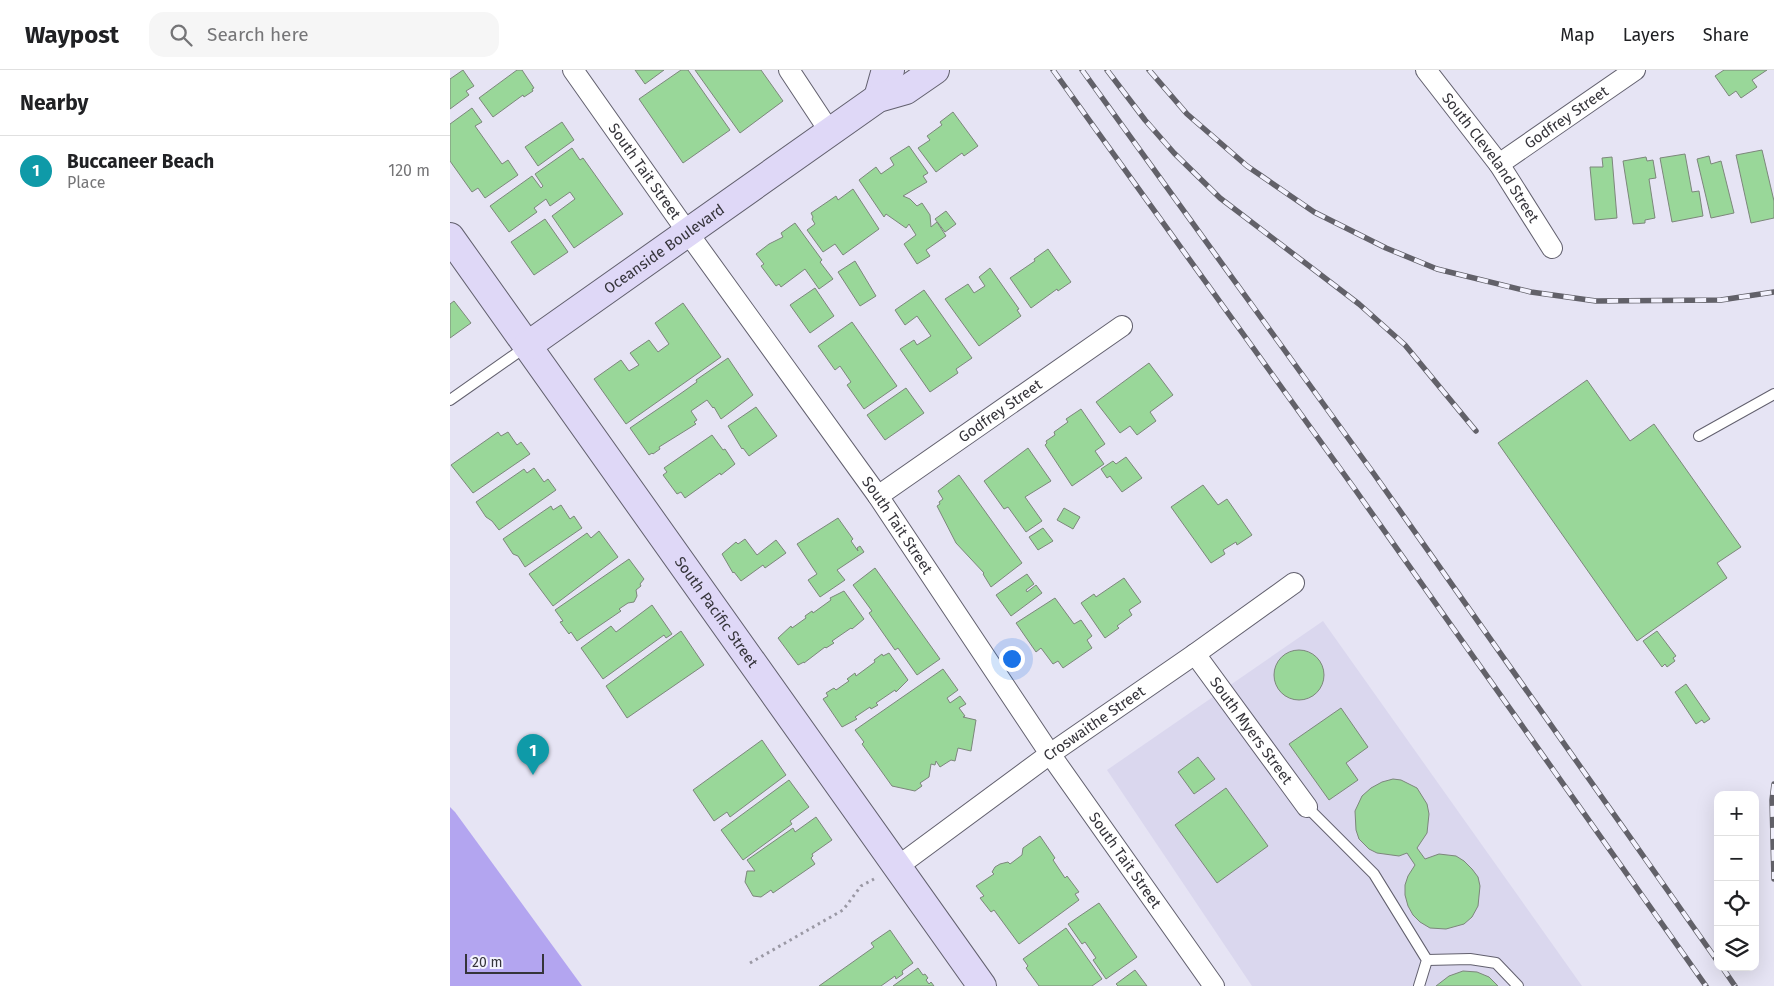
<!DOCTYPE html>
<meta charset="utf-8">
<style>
:root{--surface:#fff;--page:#f6f6f6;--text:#202124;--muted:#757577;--line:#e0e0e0;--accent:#257d2c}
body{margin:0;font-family:"Fira Sans",sans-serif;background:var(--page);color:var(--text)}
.controls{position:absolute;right:15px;bottom:15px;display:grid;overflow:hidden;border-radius:10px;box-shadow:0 5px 20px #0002}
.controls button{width:45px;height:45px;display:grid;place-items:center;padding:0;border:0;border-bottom:1px solid var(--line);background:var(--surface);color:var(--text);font:25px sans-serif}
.scale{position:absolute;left:15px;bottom:12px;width:79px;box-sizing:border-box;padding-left:5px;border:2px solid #35343a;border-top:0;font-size:14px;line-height:18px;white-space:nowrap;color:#35343a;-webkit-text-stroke:4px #f3f2fe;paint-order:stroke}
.you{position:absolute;left:561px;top:588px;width:18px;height:18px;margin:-12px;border:4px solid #fff;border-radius:50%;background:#1a73e8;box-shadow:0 0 0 8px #1a73e833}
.badge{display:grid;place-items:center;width:32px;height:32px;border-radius:50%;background:var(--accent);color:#fff;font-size:16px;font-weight:700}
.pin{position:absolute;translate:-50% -41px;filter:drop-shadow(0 1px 2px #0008)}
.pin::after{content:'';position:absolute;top:26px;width:18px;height:15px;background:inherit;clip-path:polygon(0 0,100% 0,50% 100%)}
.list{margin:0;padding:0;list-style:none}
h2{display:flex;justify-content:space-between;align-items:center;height:65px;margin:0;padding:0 20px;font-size:21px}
h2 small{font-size:16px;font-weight:400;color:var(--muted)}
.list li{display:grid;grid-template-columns:32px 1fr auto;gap:15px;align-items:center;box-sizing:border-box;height:70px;padding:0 20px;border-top:1px solid var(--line)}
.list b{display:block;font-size:19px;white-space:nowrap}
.list p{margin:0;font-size:16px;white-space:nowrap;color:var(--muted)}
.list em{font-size:16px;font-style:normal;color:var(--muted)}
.icon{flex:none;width:28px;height:28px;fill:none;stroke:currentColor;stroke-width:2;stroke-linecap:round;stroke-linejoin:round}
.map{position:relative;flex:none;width:1324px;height:916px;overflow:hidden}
header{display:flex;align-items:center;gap:30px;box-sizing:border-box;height:70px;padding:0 25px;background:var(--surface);border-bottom:1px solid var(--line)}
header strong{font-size:24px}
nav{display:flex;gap:28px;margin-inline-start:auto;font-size:18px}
.search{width:350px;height:45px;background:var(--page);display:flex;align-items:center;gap:12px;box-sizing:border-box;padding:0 18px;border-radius:15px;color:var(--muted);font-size:19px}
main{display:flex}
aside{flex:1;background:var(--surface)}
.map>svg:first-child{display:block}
.built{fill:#dad7ee}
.water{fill:#b3a5f0}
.building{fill:#99d799;stroke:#7c877b}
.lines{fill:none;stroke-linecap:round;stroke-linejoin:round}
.lane-casing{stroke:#62606e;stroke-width:12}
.street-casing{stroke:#62606e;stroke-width:22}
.secondary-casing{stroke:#62606e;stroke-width:30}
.path{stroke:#9a98a4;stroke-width:3;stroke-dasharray:2.5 4;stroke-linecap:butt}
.lane{stroke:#fff;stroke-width:10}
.street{stroke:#fff;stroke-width:20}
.secondary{stroke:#dfd8f7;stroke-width:28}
.rail-casing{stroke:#626169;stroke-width:5.5}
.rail{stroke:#f3f2fe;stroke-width:4;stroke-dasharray:11;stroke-linecap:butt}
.labels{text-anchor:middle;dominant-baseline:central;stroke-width:4;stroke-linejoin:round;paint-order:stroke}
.street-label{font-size:15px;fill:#35343a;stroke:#f3f2fe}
</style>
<header>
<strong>Waypost</strong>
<div class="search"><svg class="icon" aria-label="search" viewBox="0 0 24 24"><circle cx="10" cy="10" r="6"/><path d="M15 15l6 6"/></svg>Search here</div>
<nav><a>Map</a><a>Layers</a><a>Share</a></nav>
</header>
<main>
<aside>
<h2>Nearby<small></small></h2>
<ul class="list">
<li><span class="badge" style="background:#0f9aa8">1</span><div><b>Buccaneer Beach</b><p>Place</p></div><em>120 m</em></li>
</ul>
</aside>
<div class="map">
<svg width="1324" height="916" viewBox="0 0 1324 916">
<rect width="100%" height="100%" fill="#e6e4f4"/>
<polygon class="built" points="873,551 1132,916 802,916 657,700"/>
<polygon class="water" points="0,737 5,742 132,916 0,916"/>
<g class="building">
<polygon points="13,0 24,16 16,21 19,25 0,39 0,9"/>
<polygon points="67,0 72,0 84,18 82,19 83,21 74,27 73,25 43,47 29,28"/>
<polygon points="185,0 214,0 195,14"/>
<polygon points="231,0 238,0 280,60 233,93 189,29"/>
<polygon points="245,0 311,0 333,31 290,63"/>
<polygon points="1274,0 1317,0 1302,10 1307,17 1291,28 1286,21 1279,26 1265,6"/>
<polygon points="22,38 32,52 25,56 52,94 58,90 68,105 35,128 28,118 22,122 0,91 0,54"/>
<polygon points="503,42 528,76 514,86 512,83 486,102 468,78 480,70 477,66 492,55 490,52"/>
<polygon points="112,52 124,70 88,96 75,77"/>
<polygon points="459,76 478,103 473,106 477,112 453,126 460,129 467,136 472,133 480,145 481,157 487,152 496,166 476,180 480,186 467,194 454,174 466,165 459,154 456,158 436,144 434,147 409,110 426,97 431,104 444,95 440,88"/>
<polygon points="122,78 130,90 133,88 173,144 124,178 102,146 125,129 120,122 100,136 96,129 84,138 87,142 59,162 40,136 82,106 91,118 93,116 85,104"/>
<polygon points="1312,80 1324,131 1324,148 1301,153 1286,85"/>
<polygon points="1235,84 1242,122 1249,121 1253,146 1222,152 1210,88"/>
<polygon points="1259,86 1261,94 1271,91 1284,143 1261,148 1247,89"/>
<polygon points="1162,87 1167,148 1145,150 1140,97 1153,97 1152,88"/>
<polygon points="1196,87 1197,91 1203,90 1206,108 1199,109 1205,148 1195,150 1195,153 1183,154 1173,91"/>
<polygon points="403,119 429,159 393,185 385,174 373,182 357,160 365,154 362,149 363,147 361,143 386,126 388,130"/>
<polygon points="496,141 506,154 495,162 485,149"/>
<polygon points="95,149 118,182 84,205 61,172"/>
<polygon points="345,153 372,190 370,192 383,209 369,219 355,199 331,217 329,214 326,216 311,196 314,194 306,184 319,174 333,167 331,163"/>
<polygon points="598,179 621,212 608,221 607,219 581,238 560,208 585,191 584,189"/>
<polygon points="405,191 426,226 410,236 388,202"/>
<polygon points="540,198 569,239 567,240 571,246 529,276 495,229 518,214 524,223 535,216 529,207"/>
<polygon points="365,218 384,246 360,263 340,235"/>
<polygon points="474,220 522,288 506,299 508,303 480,322 450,279 464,270 467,275 481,266 467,246 455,255 445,240"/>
<polygon points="4,231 21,253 0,268 0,234"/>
<polygon points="233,233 271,287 176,354 144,309 171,290 179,301 189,295 180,283 199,270 208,282 219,274 205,253"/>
<polygon points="402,252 447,316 414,339 397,315 401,312 390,296 385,300 368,276"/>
<polygon points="278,288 303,325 271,349 264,337 263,338 257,330 241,341 247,350 244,352 246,354 209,377 210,379 203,384 202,383 199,385 180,358 230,324 247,312 246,310"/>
<polygon points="699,293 723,325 700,342 706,351 687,365 680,356 670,363 646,332"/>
<polygon points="1137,310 1180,371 1204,354 1291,477 1267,493 1277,508 1187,571 1048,373"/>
<polygon points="456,318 474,343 435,370 417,345"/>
<polygon points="306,337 327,366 299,386 293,378 292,379 278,356"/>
<polygon points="631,339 655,374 645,381 654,394 622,416 595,375 597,373 596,371 605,365 604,362 618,352 616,349"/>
<polygon points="48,362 51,366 58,362 67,375 71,372 80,384 23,423 1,395"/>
<polygon points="262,365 273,380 275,379 285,394 271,405 270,403 235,428 231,422 227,424 213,405 217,402 214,398"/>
<polygon points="578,378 601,411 575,427 592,451 576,462 558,437 554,439 534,411"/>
<polygon points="676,387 692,408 672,422 660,406 657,408 651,399 663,391 666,394"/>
<polygon points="84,398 94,412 98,409 106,420 49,460 42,451 36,447 26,432 74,399 77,403"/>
<polygon points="509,405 572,493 541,517 533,504 534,503 506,473 487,436 490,434 489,432 493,429 488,421"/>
<polygon points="753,415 768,435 777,429 802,465 787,475 786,472 773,480 775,484 761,493 721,437"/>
<polygon points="111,435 120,449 124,446 132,458 75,497 68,486 63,484 53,469 101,436 103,440"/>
<polygon points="614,438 630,447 623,459 607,450"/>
<polygon points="388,448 403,469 401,471 408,481 407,478 410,476 414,482 387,500 395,510 370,527 358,510 367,504 347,474"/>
<polygon points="593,458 603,471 588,480 579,467"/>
<polygon points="149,461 168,487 103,536 79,504 137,463 141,468"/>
<polygon points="295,469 307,485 326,470 336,483 315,498 313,495 291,511 284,502 283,503 272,484 286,472 288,474"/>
<polygon points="179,489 194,509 190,514 191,516 186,520 187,526 184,532 178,533 169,539 171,541 127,571 121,562 119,564 110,552 113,551 105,540"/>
<polygon points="425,498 490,589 467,605 448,578 445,580 419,543 422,541 403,515"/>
<polygon points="577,504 584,514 576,520 577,522 586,515 592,523 561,546 546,525"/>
<polygon points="674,508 691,532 679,540 682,545 667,556 669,558 655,568 631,533 644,524 646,527"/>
<polygon points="394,521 414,549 402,559 401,558 382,571 384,573 376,578 375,577 354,593 354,592 348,595 328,568 341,556 342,558 356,548 355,546 362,541 363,543 381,530 380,528"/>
<polygon points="605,528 624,554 631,550 642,566 637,570 642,578 613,598 608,591 603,594 591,578 586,582 566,553"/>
<polygon points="202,535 222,564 216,568 214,565 153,609 131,578 161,556 166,562"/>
<polygon points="231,561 254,595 177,648 156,616"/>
<polygon points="1207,561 1226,586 1223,588 1225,591 1217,597 1215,594 1212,597 1193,571"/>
<circle cx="849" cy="605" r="25"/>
<polygon points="439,583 458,610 446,622 445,620 426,633 428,635 421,639 420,637 405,647 407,649 392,657 373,629 378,626 376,623 384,618 386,620 399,611 397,609 405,603 406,606 425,592 424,590 432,584 433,586"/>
<polygon points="493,599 508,620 497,628 500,633 510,626 516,634 509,638 515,646 513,647 526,650 521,681 508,678 505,691 501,690 490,697 486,691 485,695 481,694 479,707 470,713 472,716 465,721 442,716 412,674 414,672 405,660"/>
<polygon points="1236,614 1260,649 1254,653 1252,650 1246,654 1225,622"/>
<polygon points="891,638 918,677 896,693 908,710 879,730 839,674"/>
<polygon points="312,670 336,705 280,747 277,742 264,751 243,720"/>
<polygon points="748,687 765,709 744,724 728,702"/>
<polygon points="943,709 951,710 967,718 977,734 979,744 977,763 967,778 975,789 989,784 1006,786 1014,791 1022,799 1028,807 1030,816 1028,836 1022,847 1014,854 996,859 980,858 970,852 963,845 958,836 955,825 955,815 958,806 965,795 957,783 949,786 927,783 919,779 909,769 906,760 905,741 912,726 921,718 932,712"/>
<polygon points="339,710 359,737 340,751 342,754 293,790 271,760"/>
<polygon points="776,718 818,776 767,813 725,755"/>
<polygon points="366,747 382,770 362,784 363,786 361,788 365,794 323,823 321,820 311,827 303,826 295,812 297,801 305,801 297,790 343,758 345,762"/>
<polygon points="590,766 605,788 603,790 615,808 617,806 629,822 625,824 629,830 569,874 544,840 541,842 530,828 534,826 526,816 544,804 542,802 545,797 550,794 558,792 560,794 572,785 573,778"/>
<polygon points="649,833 687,887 656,909 643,890 646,888 635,872 632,874 618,854"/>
<polygon points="616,858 652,909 642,916 589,916 576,898 578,896 573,889"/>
<polygon points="440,860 463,893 452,901 453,904 446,909 445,906 431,916 369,916 424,877 421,873"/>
<polygon points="468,898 473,905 475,904 478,908 476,910 479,914 481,912 484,916 443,916"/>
<polygon points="685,900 697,916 668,916 666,914"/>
<polygon points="1013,901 1027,902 1039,907 1048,916 986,916 999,906"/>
</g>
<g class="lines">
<g class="lane-casing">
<g id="lane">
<polyline points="0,330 77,276"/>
<polyline points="1249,366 1324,324"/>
<polyline points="857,737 924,804 977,890 969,916"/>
<polyline points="977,890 1020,889 1046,893 1068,916"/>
</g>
</g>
<g class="street-casing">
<g id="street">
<path id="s1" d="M123,0L238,163L428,426L600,684L764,916"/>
<polyline points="339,0 380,62"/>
<path id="s2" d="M976,0L1049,94L1102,178"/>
<path id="s3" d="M1049,94L1185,0"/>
<path id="s4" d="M428,426L672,256"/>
<path id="s5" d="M745,584L857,737"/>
<path id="s6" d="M447,797L600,684L745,584L844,513"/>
</g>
</g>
<g class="secondary-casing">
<g id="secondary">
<polyline points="428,28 435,3 440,0"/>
<path id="s7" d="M0,167L532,916"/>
<path id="s8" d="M77,276L428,28L456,20L485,0"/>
</g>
</g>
<polyline class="path" points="300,893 393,840 411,816 424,809"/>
<use href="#lane" class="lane"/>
<use href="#street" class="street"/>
<use href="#secondary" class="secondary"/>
<g class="rail-casing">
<g id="rail">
<polyline points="603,0 904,418 1256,916"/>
<polyline points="632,0 924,404 1268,892"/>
<polyline points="657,0 695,50 724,83 770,128 909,234 955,275 1026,361"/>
<polyline points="699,0 737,44 797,96 864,142 936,178 987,199 1081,222 1146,231 1271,230 1324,222"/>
<polyline points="1324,714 1322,730 1324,809"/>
<polyline points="1272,897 1285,916"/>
</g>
</g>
<use href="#rail" class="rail"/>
</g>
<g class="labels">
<g class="street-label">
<text stroke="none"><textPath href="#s3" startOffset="82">Godfrey Street</textPath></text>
<text stroke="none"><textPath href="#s2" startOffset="109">South Cleveland Street</textPath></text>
<text stroke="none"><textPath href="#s1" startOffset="124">South Tait Street</textPath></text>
<text stroke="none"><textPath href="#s8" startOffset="168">Oceanside Boulevard</textPath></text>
<text stroke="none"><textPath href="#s4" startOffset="149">Godfrey Street</textPath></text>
<text stroke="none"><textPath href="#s1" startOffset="559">South Tait Street</textPath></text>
<text stroke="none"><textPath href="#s7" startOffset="460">South Pacific Street</textPath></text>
<text stroke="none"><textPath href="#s6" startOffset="244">Croswaithe Street</textPath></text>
<text stroke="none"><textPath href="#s5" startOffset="95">South Myers Street</textPath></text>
<text stroke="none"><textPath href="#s1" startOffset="964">South Tait Street</textPath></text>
</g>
</g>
</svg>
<div class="controls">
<button>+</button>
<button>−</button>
<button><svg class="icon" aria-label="locate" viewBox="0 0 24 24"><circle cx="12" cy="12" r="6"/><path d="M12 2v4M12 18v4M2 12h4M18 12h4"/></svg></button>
<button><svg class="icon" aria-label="layers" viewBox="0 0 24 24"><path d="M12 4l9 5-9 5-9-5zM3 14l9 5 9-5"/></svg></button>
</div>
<div class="scale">20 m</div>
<div class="you"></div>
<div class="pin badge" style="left:83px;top:705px;background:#0f9aa8">1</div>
</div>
</main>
